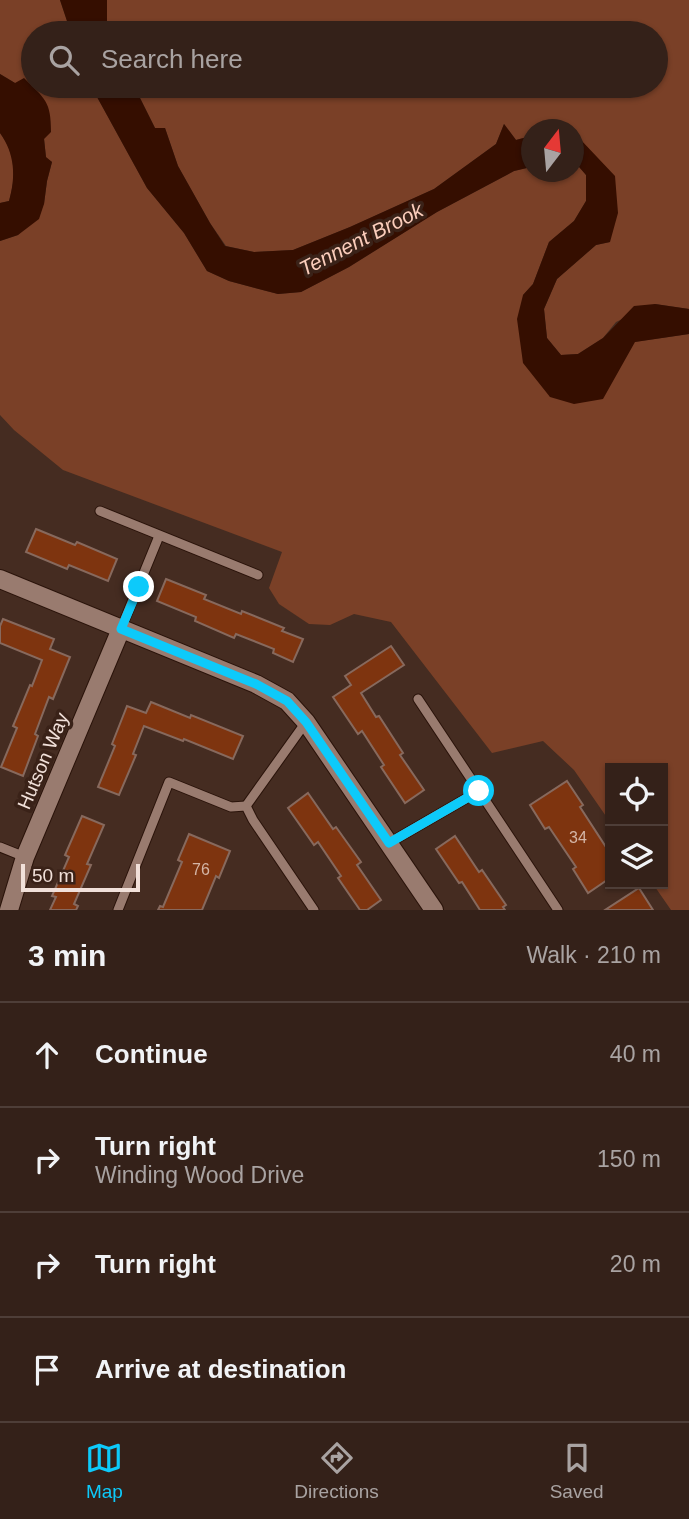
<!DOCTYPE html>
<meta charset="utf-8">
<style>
:root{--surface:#342119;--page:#3f2e26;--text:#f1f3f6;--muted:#a9a3a2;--line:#4e3e38;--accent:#0dcafa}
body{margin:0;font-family:Helvetica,sans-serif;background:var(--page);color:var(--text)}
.controls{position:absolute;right:21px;bottom:21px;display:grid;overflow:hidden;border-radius:0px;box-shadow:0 2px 5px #0004}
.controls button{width:63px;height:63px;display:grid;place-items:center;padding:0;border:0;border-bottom:2px solid var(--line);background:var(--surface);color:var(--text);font:35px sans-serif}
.compass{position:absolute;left:521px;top:119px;width:63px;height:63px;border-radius:50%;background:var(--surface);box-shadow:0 2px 5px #0004;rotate:16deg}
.scale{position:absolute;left:21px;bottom:18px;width:119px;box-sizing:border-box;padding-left:7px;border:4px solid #f1e0d9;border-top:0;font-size:19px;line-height:24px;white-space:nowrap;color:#f1e0d9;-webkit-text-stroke:5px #3a2218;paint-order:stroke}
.stop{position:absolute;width:21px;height:21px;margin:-16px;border:5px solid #0dcafa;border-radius:50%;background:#fff}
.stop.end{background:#0dcafa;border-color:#fff;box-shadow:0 2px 7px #0008}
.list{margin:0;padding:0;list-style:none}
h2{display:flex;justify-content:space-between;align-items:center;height:91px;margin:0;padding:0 28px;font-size:30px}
h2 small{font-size:23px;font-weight:400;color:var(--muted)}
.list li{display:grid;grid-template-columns:46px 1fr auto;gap:21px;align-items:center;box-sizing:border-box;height:105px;padding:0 28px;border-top:2px solid var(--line)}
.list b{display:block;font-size:26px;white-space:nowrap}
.list p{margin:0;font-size:23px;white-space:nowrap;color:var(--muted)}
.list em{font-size:23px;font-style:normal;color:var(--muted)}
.icon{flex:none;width:38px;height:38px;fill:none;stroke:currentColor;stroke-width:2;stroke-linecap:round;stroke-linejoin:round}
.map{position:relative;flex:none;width:689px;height:910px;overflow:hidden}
.search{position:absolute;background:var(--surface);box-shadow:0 2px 5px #0004;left:21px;right:21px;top:21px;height:77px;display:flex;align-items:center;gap:18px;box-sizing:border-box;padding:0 24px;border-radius:38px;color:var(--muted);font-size:26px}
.sheet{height:511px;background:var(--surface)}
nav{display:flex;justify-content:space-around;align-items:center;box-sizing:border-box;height:98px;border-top:2px solid var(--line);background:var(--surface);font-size:19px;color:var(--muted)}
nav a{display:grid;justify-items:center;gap:4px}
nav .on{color:var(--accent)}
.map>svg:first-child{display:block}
.green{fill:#7a4027}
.water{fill:#350e00}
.building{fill:#7e340f;stroke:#87695d;stroke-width:2}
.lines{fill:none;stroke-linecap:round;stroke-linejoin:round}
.lane-casing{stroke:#2a130a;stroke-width:11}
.street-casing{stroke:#2a130a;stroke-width:20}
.lane{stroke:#997b6f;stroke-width:9}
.street{stroke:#997b6f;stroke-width:18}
.route{stroke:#0dcafa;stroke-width:9}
.labels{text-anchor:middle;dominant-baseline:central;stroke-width:7;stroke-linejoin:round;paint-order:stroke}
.number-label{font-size:16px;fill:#d4b5a6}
.street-label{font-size:19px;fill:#f1e0d9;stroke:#3a2218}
.water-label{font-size:21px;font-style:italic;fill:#fbcdbb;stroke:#3a2218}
</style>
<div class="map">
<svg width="689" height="910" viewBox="0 0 689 910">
<rect width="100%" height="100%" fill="#452c21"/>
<g class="green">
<polygon points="0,0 60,0 71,33 33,33 33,86 91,86 147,188 184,233 207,271 229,281 278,294 301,292 349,267 437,212 514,171 531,167 532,172 574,172 574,161 586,175 586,201 574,221 549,242 533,284 523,295 550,397 634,342 689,334 689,910 671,910 653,884 663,884 663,768 610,768 610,822 574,770 543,741 492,753 391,622 354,614 330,625 309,624 279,604 269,588 282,552 63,470 14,430 0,415 0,241 18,235 44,204 47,181 52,162 46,158 44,138 15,83 0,74"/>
<polygon points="107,0 689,0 689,309 655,304 616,322 603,338 578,354 561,355 547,338 544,309 557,279 596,245 610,242 580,139 574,137 574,130 532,130 531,136 516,140 504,124 496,144 434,189 350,227 293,250 254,252 226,246 210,223 178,166 165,128 155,128 134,86 656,86 656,33 111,33 107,22"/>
<path d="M0,133C16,154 16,177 9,201L0,203Z"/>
</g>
<g class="water">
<polygon points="60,0 107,0 107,22 111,33 71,33"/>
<path d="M0,74L15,83L24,78C45,99 51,101 51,132L44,139L46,157L52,162L47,181L44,204L39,219L18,235L0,241V203L9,201C16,177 15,154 0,133Z"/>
<polygon points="91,86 134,86 155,128 165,128 178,166 210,223 225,246 254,252 293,250 350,227 434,189 496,144 504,124 516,140 531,136 531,167 514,171 437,212 349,267 301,292 278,294 229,281 207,271 184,233 147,188"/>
<polygon points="574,137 580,139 615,176 618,213 610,242 596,245 557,279 544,309 547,338 561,355 578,354 603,338 634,306 655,304 689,309 689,334 635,342 603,399 574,404 550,397 523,363 517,319 523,295 533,284 549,242 574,221 586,201 586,175 574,161"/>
</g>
<g class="building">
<polygon points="36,529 75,545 77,542 117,559 108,581 69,565 67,569 26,552"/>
<polygon points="166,579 206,595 204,599 241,614 242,611 284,628 282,631 303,639 293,662 273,653 274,649 236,634 234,638 195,621 196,617 157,601"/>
<polygon points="3,619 54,639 50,649 70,657 53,699 49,697 35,734 38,736 23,776 1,767 17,728 13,726 30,685 32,686 42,660 0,643 0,626"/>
<polygon points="391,646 404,665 361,693 376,717 379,716 403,753 400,755 424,790 405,803 381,767 384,765 362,731 358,734 333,697 351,685 345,676"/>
<polygon points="151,702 190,718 191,715 243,736 233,759 184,739 183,741 144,726 133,754 136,755 119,795 98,787 115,746 112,744 127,706 146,713"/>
<polygon points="567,781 583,805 580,807 606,847 609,845 610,847 610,878 588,893 573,869 576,867 549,827 545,829 530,805"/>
<polygon points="308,793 333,829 336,827 361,862 357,865 381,900 367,910 360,910 338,878 341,876 318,842 314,845 288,808"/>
<polygon points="82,816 104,825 87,864 91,865 74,904 78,906 76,910 50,910 56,897 52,896 69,857 65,855"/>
<polygon points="189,834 230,851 219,878 216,876 202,910 158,910 160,906 163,907 182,862 178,860"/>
<polygon points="455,836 479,872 482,870 506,905 503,907 505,910 480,910 462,882 459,883 436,849"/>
<polygon points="639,888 653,910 605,910"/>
</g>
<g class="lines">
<g class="lane-casing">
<g id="lane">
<polyline points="100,511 258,575"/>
<polyline points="121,629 159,536"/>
<polyline points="418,699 558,910"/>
<polyline points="246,806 306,722"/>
<polyline points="389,843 479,791"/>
<polyline points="0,847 25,857"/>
<polyline points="118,910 169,782 231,807 246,806 253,820 314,910"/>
</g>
</g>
<g class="street-casing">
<g id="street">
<polyline points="0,579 256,684 287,701 306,722 434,910"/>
<polyline points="9,910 25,857 121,629"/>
</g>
</g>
<use href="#lane" class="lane"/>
<use href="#street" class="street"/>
</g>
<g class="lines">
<polyline class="route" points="139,587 121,629 256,684 287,701 306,722 389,843 479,791"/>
</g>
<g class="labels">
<g class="number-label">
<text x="578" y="837">34</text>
<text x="201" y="869">76</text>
</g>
<g class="street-label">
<text transform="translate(43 761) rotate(-67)">Hutson Way</text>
</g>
<g class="water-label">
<text transform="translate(361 239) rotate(-27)">Tennent Brook</text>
</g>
</g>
</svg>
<div class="controls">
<button><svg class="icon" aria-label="locate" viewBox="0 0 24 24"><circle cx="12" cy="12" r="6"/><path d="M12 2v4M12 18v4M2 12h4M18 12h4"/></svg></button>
<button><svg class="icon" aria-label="layers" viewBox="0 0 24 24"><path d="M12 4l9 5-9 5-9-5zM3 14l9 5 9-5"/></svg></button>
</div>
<svg class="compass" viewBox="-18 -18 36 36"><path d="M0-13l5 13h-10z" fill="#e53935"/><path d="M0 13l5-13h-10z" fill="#a9a3a2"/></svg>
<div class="scale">50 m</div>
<div class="stop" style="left:479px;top:791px"></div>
<div class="stop end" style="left:139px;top:587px"></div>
<div class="search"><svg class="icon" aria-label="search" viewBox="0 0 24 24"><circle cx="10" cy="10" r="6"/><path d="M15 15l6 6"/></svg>Search here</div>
</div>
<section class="sheet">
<h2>3 min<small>Walk · 210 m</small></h2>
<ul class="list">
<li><svg class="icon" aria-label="ahead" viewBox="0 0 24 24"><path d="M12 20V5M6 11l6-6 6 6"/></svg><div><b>Continue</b></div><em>40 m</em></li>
<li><svg class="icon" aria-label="right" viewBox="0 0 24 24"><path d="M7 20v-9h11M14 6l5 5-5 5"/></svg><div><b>Turn right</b><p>Winding Wood Drive</p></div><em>150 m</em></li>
<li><svg class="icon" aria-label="right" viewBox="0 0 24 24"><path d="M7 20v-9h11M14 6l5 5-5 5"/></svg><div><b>Turn right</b></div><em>20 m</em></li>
<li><svg class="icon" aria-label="arrive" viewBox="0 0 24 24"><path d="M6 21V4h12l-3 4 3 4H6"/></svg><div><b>Arrive at destination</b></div></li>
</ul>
</section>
<nav>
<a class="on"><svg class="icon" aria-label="map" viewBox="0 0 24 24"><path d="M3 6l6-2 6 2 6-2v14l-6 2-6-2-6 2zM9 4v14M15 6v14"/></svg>Map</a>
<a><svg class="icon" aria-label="directions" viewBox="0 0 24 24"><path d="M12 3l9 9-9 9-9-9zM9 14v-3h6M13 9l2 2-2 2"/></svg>Directions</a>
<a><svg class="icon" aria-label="saved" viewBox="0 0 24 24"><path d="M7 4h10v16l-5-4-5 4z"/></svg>Saved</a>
</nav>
